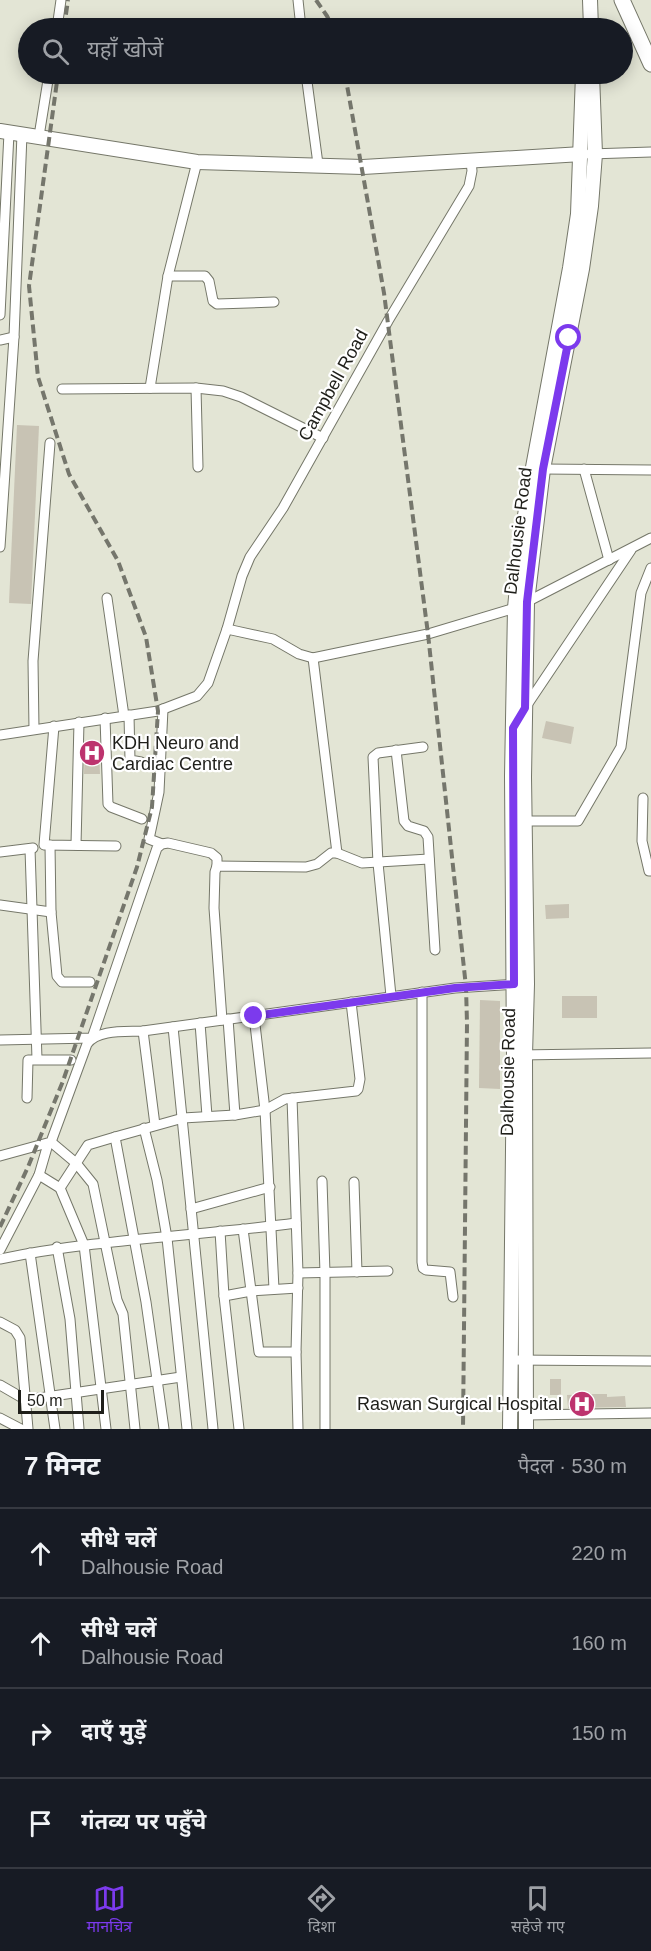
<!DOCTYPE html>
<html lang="hi">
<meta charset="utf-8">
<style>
:root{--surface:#171b24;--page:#242831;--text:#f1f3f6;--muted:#9ea1a6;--line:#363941;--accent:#7c3aed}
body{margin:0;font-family:Arial,"Noto Sans Devanagari",sans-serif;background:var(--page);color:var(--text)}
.scale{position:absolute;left:18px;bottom:15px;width:86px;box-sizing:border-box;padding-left:6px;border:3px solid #1f1f1a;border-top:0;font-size:16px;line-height:21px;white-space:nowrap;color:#1f1f1a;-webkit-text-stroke:4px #fff;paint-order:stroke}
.stop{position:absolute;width:18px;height:18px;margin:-14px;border:4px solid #7c3aed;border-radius:50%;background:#fff}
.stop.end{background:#7c3aed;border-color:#fff;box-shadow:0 2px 6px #0008}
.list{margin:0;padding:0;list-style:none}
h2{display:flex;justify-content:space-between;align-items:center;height:78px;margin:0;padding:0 24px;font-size:26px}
h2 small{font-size:20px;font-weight:400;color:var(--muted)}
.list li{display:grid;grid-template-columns:39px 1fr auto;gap:18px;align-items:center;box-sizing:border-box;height:90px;padding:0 24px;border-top:2px solid var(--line)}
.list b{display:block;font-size:22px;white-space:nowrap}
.list p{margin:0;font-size:20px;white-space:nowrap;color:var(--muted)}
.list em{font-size:20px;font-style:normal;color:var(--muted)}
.icon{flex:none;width:33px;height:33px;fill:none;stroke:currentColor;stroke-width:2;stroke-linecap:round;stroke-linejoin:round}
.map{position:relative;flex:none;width:651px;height:1429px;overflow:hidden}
.search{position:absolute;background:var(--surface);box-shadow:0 3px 15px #0003;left:18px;right:18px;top:18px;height:66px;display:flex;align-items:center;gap:15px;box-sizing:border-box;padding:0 21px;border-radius:33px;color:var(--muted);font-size:22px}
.sheet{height:438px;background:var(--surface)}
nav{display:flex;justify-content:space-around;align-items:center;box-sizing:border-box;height:84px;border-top:2px solid var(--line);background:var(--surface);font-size:16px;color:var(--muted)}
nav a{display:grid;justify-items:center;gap:3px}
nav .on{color:var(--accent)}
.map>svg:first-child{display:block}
.building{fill:#c8c3b4}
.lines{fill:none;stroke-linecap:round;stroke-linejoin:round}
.street-casing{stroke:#757769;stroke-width:11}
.secondary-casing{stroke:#757769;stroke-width:16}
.primary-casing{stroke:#757769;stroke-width:17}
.street{stroke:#fff;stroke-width:9}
.secondary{stroke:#fff;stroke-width:14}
.primary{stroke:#fff;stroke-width:15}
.rail{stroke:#75766c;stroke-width:4;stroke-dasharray:9 4.5;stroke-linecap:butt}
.route{stroke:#7c3aed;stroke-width:8}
.labels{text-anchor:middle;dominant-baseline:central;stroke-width:4.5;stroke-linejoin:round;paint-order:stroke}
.street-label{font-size:18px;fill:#1f1f1a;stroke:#fff}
.poi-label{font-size:18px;fill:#1f1f1a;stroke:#fff;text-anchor:start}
</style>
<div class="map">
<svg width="651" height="1429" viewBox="0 0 651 1429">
<rect width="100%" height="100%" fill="#e3e5d5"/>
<g class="building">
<polygon points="17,425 39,426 31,604 9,603"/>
<polygon points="546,721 574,727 571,744 542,738"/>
<polygon points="85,746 99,746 100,774 84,774"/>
<polygon points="569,904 569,918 546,919 545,905"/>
<rect x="562" y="996" width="35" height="22"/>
<polygon points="480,1000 500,1001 500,1089 479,1088"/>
<rect x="550" y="1379" width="11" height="16"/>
<polygon points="594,1394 607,1394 607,1397 625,1396 626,1407 568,1408 567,1395"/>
</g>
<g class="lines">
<g class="street-casing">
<g id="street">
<polyline points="298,0 301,28"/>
<polyline points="57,28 61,0"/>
<polyline points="306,74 318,164"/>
<polyline points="39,136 49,74"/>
<polyline points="590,154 651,152"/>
<polyline points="168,276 205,276 209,281 213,301 217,304 274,302"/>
<polyline points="0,315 9,133"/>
<polyline points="0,340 14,337"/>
<polyline points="150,388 168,276 197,162"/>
<polyline points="196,388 223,391 241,397 323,438"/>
<polyline points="62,389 196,388 198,467"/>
<polyline points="543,469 651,470"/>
<polyline points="584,469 609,560"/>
<polyline points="0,547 14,337 22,134"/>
<polyline points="107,598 124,716"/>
<polyline points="227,629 242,576 250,557 283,508 388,321 469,186 472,171 471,161"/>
<polyline points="313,658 337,853"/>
<polyline points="525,708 631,550"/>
<polyline points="129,715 130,760 141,762"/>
<polyline points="105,718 108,804 111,807 142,819"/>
<polyline points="54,726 44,845 116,846"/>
<polyline points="34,729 33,661 50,443"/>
<polyline points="0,735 158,711 197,696 208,683 227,629 273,639 299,654 313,658 428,634 515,608 651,538"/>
<polyline points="396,750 404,821 408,826 424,831 428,837 435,950"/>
<polyline points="643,798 642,841 649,871 651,871"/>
<polyline points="525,821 578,821 621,747 641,593 651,568"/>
<polyline points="162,844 149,839 159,792 163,709"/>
<polyline points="50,845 51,912 57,976 62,982 90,982"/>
<polyline points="76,845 79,722"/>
<polyline points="30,849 37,1059"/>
<polyline points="0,852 33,848"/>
<polyline points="0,905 51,912"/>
<polyline points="422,992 422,1262 423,1268 426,1270 450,1272 453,1297"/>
<polyline points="391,996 378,863 373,757 378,753 423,747"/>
<polyline points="254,1016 265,1110 274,1289"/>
<polyline points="228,1019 235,1115"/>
<polyline points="222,1020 214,908 215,872 217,866 306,867 317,864 331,853 337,853 362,863 429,859"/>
<polyline points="200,1023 207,1116"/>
<polyline points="173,1027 213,1429"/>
<polyline points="143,1031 155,1125"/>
<polyline points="0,1040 92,1038 157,848 162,844 168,843 211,853 217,858 217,866"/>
<polyline points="519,1055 651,1053"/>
<polyline points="27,1098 28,1060 71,1060"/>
<polyline points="292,1098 298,1273 296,1352 298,1429"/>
<polyline points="144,1128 157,1180 167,1238 187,1429"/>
<polyline points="115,1137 146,1302 164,1429"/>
<polyline points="51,1142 76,1163 93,1184 117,1300 123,1314 135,1429"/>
<path d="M0,1156L51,1142L87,1044C98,1029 126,1032 143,1031L455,988L519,984"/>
<polyline points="39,1175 60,1188 84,1245 106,1429"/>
<polyline points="322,1181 325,1273 325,1429"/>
<polyline points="354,1182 357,1272"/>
<polyline points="60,1188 88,1145 115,1137 183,1118 235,1115 265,1110 285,1099 356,1091 358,1089 360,1079 351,1002"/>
<polyline points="191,1209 270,1187"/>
<polyline points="243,1229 259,1352 296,1352"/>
<polyline points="220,1231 224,1296 239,1429"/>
<polyline points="57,1247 70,1319 79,1429"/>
<polyline points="0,1250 39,1175 48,1144"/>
<polyline points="30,1253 55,1429"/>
<path d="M0,1259C97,1239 197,1236 296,1223"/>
<polyline points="298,1273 388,1271"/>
<polyline points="224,1296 251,1291 298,1288"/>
<polyline points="0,1322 15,1330 20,1338 28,1429"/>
<polyline points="511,1360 651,1361"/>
<polyline points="0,1385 26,1400 181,1377"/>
<polyline points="526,1415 651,1413"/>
<polyline points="0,1418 21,1429"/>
</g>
</g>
<g class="secondary-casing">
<g id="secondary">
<polyline points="590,0 591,28"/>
<polyline points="0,131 197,162 363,167 582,154"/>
<polyline points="510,1429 514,1056 512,776 515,608 522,534 531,478 570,268 578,214 583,74"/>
<polyline points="526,1429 525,1055 527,984 524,777 527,602 543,469 582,269 591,206 595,154 592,74"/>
</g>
</g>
<g class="primary-casing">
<polyline id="primary" points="622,0 651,64"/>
</g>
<use href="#street" class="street"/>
<use href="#secondary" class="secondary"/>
<use href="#primary" class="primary"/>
<g class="rail">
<polyline points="316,0 327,16 333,28"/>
<polyline points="64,28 68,0"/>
<polyline points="345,74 384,293 428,634 466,987 467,1023 463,1429"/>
<polyline points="0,1227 28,1167 63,1081 137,867 152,807 158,711 146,637 118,561 69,474 38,377 29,286 58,74"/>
</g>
</g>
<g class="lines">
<polyline class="route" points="254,1016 455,988 514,984 513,728 525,708 527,602 543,469 569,338"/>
</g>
<defs>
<g id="hospital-disc" transform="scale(1.35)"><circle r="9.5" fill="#bd336e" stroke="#fff"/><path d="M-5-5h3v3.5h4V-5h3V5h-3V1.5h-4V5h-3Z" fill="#fff"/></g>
</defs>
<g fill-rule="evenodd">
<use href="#hospital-disc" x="92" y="753"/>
<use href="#hospital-disc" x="582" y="1404"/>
</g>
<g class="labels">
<g class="street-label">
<text transform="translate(333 385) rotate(-61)">Campbell Road</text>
<text transform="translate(518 531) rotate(-83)">Dalhousie Road</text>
<text transform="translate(508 1072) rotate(-89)">Dalhousie Road</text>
</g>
<g class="poi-label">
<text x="112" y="743">KDH Neuro and<tspan x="112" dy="21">Cardiac Centre</tspan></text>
<text x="562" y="1404" text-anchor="end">Raswan Surgical Hospital</text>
</g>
</g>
</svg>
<div class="scale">50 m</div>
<div class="stop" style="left:569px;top:338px"></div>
<div class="stop end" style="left:254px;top:1016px"></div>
<div class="search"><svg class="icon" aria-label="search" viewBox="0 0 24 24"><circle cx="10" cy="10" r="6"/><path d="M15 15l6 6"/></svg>यहाँ खोजें</div>
</div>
<section class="sheet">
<h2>7 मिनट<small>पैदल · 530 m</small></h2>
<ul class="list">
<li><svg class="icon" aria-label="ahead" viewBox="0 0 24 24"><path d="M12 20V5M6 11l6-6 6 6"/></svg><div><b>सीधे चलें</b><p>Dalhousie Road</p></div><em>220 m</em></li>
<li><svg class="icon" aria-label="ahead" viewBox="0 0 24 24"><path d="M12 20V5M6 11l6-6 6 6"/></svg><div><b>सीधे चलें</b><p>Dalhousie Road</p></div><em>160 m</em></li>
<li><svg class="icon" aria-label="right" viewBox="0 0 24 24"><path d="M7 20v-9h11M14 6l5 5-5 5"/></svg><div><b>दाएँ मुड़ें</b></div><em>150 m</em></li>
<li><svg class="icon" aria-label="arrive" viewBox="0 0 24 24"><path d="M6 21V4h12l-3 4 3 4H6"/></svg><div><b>गंतव्य पर पहुँचे</b></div></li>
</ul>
</section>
<nav>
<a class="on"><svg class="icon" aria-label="map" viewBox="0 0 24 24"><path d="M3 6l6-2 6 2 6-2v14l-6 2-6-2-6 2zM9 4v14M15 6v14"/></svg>मानचित्र</a>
<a><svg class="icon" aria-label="directions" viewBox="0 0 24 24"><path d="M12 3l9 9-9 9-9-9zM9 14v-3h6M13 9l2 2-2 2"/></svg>दिशा</a>
<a><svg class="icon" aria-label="saved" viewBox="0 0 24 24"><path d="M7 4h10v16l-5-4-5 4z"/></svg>सहेजे गए</a>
</nav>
